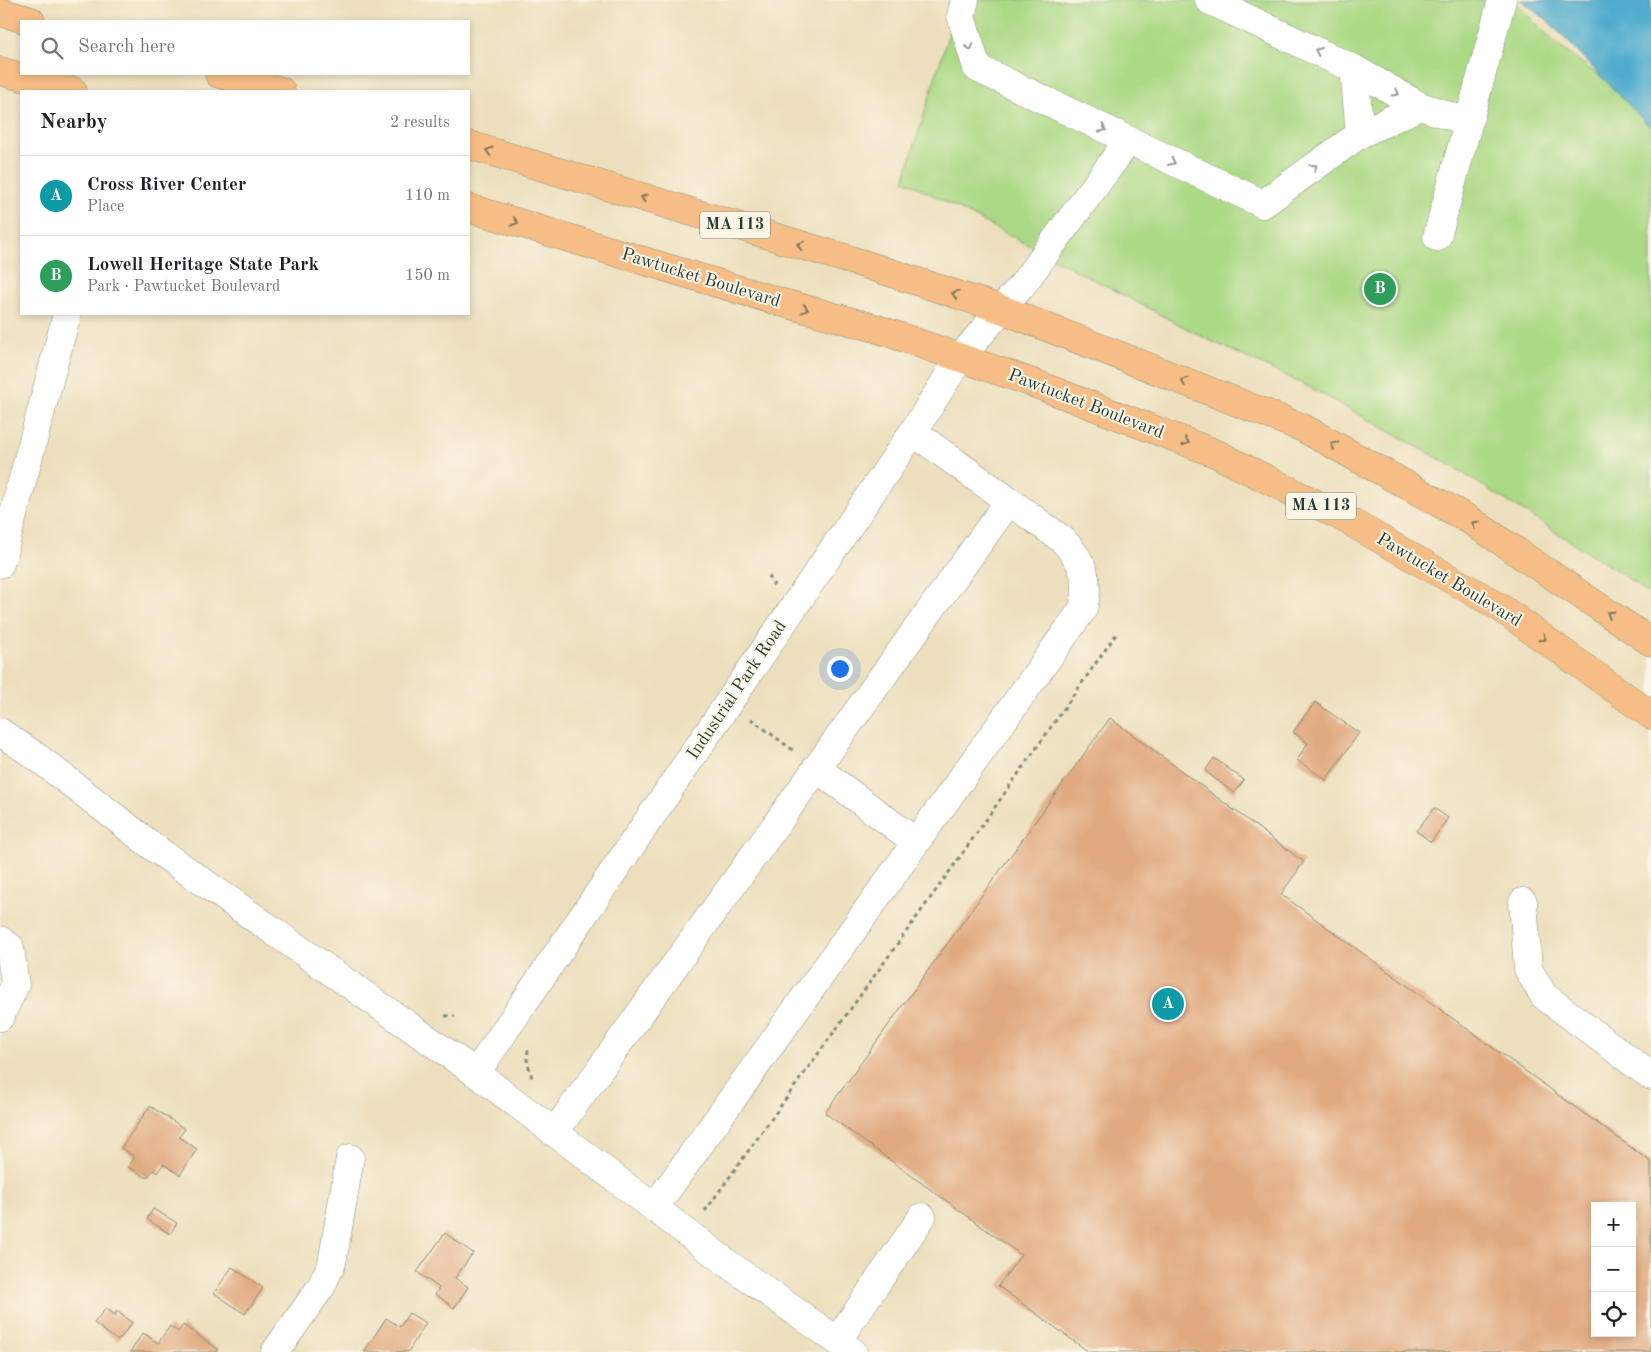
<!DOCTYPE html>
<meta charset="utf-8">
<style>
:root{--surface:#fff;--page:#f2f2f2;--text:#202124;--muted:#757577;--line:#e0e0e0;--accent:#d1495b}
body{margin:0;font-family:"Old Standard TT",serif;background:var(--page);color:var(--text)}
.controls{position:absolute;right:15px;bottom:15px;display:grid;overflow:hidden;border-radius:0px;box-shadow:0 2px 8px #0003}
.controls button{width:45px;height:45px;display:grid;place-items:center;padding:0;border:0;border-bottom:1px solid var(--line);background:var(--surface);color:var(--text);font:25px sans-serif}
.you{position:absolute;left:839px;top:668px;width:18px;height:18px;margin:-12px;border:4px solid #fff;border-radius:50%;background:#1a73e8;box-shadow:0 0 0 8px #1a73e833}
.badge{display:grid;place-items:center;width:32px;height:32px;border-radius:50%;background:var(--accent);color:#fff;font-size:16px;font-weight:700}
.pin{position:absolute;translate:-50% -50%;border:2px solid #fff;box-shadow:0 1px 5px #0006}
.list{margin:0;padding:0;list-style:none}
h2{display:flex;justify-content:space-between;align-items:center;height:65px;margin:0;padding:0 20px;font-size:21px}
h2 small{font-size:16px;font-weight:400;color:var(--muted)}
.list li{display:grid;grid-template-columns:32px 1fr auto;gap:15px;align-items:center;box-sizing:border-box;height:80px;padding:0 20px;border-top:1px solid var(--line)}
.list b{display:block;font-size:19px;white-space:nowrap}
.list p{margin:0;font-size:16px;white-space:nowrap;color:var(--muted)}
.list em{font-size:16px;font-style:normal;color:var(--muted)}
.icon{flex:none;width:28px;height:28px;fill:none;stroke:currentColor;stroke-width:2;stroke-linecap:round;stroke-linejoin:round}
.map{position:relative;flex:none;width:1651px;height:1352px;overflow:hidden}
.search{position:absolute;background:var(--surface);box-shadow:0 2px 8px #0003;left:20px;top:20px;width:450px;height:55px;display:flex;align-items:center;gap:12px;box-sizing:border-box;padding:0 18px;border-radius:0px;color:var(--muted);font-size:19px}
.panel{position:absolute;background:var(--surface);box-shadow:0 2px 8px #0003;left:20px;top:90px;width:450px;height:225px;border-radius:0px}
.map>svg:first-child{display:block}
.green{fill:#acd986;stroke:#668b5d}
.water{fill:#50acce;stroke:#387481}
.building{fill:#e0a97f;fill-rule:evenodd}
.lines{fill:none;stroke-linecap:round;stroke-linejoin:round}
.minor-casing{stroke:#868e78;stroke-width:29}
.major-casing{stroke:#868e78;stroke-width:29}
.path{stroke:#868e78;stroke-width:3;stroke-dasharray:4 4;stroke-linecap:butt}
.minor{stroke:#fff;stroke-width:28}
.major{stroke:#f6be86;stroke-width:28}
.oneway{stroke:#8f9e9a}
.oneway2{stroke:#807759}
.labels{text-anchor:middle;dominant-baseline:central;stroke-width:4;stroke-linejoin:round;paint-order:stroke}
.shield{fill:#fcf5e5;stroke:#617469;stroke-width:1}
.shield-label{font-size:16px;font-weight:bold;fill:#1f3d34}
.street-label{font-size:18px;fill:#1f3d34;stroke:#fcf5e5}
</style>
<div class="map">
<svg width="1651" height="1352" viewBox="0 0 1651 1352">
<rect width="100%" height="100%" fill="#fcf5e5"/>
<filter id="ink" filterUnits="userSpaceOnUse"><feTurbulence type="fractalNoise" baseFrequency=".02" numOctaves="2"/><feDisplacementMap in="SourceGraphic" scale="10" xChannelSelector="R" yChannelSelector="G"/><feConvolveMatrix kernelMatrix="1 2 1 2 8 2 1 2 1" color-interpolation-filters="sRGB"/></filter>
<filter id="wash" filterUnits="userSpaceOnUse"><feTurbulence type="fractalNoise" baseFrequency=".0096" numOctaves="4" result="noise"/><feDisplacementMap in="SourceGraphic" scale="20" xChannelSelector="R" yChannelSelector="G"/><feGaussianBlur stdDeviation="1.12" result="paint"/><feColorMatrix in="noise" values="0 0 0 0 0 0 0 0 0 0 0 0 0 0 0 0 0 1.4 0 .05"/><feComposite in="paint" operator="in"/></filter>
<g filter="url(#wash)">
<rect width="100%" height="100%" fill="#eddfbd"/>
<polygon class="green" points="959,0 1509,0 1522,9 1560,47 1651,113 1651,595 1622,574 1447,463 1311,388 1207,339 904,180"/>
<polygon class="water" points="1520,0 1651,0 1651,128 1546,19"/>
<g id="blocks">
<g class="building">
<polygon points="1315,702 1359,733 1326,780 1297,760 1308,743 1293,732"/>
<path d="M1110,718L1304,862L1281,894L1651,1162V1352H1089L998,1286L1021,1255L825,1113ZM1595,1206H1632V1333H1595Z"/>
<polygon points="1214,758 1244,780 1234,793 1205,771"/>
<polygon points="1434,808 1448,818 1431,842 1416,831"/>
<polygon points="150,1106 185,1129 179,1137 197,1149 180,1175 163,1164 157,1173 153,1170 147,1178 128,1167 135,1157 121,1148"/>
<polygon points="153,1209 177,1223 170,1234 147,1219"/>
<polygon points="445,1233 473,1253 455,1278 468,1287 454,1308 435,1294 439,1288 417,1272"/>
<polygon points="232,1267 263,1288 245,1314 214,1293"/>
<polygon points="106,1308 115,1315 117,1311 132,1323 118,1341 94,1323"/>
<polygon points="409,1313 426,1323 408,1352 364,1352 386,1318 400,1327"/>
<polygon points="183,1325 218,1349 216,1352 130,1352 143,1333 158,1343 170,1326 178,1332"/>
</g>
</g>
</g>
<g filter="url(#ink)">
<use href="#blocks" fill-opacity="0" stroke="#868e78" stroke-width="1"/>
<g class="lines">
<g class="minor-casing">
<g id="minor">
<polyline points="965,0 961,16 977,68 1263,204 1360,134 1354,69 1209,0"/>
<polyline points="1354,69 1420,106 1360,134"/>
<polyline points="1420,106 1468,122"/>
<polyline points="1437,237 1502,0"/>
<polyline points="0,564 67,314"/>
<polyline points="0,732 37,757 156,849 476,1073 731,1266 853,1352"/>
<polyline points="816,768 916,842"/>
<polyline points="1523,902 1528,969 1544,996 1651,1076"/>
<polyline points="0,940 10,947 15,985 0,1017"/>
<polyline points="476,1073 913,432 960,358 1023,284 1128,141"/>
<polyline points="554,1133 1009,501"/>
<path d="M654,1208L1083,609C1091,580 1083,562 1063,540L913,432"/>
<polyline points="837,1341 922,1217"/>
<polyline points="275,1352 321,1287 332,1263 350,1158"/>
</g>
</g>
<g class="major-casing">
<g id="major">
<polyline points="0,12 31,21"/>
<polyline points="0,71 73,91"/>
<polyline points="219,74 281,91"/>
<polyline points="469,145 864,264 1001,309 1303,428 1468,519 1651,642"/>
<polyline points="469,208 780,302 875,328 1036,384 1217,454 1338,515 1498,606 1651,715"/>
</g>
</g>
<g class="path">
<polyline points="769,576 774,586"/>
<polyline points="751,719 794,751"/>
<polyline points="445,1016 455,1016"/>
<polyline points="528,1050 527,1060 532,1078"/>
<polyline points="705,1211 955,864 1117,633"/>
</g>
<use href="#minor" class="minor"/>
<use href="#major" class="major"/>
</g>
<defs><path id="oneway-chevron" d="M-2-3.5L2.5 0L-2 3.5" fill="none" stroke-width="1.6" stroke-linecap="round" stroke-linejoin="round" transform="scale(1.25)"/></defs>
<g class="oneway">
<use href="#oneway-chevron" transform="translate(970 47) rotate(73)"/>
<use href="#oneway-chevron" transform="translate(1318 51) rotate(-155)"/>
<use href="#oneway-chevron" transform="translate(1396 93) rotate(30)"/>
<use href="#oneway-chevron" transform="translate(1103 129) rotate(26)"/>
<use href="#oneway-chevron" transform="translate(1172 162) rotate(25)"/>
<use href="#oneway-chevron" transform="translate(1314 167) rotate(-36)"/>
</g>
<g class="oneway2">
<use href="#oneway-chevron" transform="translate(489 151) rotate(-163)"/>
<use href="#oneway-chevron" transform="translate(644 198) rotate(-163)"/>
<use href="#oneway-chevron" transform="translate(515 222) rotate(17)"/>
<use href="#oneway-chevron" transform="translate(800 245) rotate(-163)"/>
<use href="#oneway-chevron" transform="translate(955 294) rotate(-162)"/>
<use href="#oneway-chevron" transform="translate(805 309) rotate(15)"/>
<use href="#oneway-chevron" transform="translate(1184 381) rotate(-159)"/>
<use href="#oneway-chevron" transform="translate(1186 442) rotate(21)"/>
<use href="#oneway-chevron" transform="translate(1334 445) rotate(-151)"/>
<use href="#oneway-chevron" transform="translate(1475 524) rotate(-146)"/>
<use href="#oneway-chevron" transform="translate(1610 614) rotate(-146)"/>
<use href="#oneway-chevron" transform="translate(1543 638) rotate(35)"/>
</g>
</g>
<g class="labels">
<g class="shield">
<rect x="700" y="211.5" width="70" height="27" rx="4"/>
<rect x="1286" y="492.5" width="70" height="27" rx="4"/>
</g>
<g class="shield-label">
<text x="735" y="225">MA 113</text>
<text x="1321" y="506">MA 113</text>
</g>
<g class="street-label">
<text transform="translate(701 278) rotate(17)">Pawtucket Boulevard</text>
<text transform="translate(1086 404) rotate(21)">Pawtucket Boulevard</text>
<text transform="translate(1449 580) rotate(31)">Pawtucket Boulevard</text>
<text transform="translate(737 690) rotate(-56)">Industrial Park Road</text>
</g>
</g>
</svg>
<div class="controls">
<button>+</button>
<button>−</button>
<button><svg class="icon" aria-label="locate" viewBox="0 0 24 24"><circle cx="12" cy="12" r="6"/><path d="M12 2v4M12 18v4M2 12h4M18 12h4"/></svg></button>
</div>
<div class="you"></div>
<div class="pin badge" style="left:1168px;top:1004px;background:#0f9aa8">A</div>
<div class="pin badge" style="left:1380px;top:289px;background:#2e9e5b">B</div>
<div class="search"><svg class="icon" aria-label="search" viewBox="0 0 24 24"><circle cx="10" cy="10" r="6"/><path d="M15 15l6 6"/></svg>Search here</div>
<section class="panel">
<h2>Nearby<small>2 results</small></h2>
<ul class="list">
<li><span class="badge" style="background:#0f9aa8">A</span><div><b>Cross River Center</b><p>Place</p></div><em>110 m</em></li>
<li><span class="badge" style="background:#2e9e5b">B</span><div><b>Lowell Heritage State Park</b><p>Park · Pawtucket Boulevard</p></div><em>150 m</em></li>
</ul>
</section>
</div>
